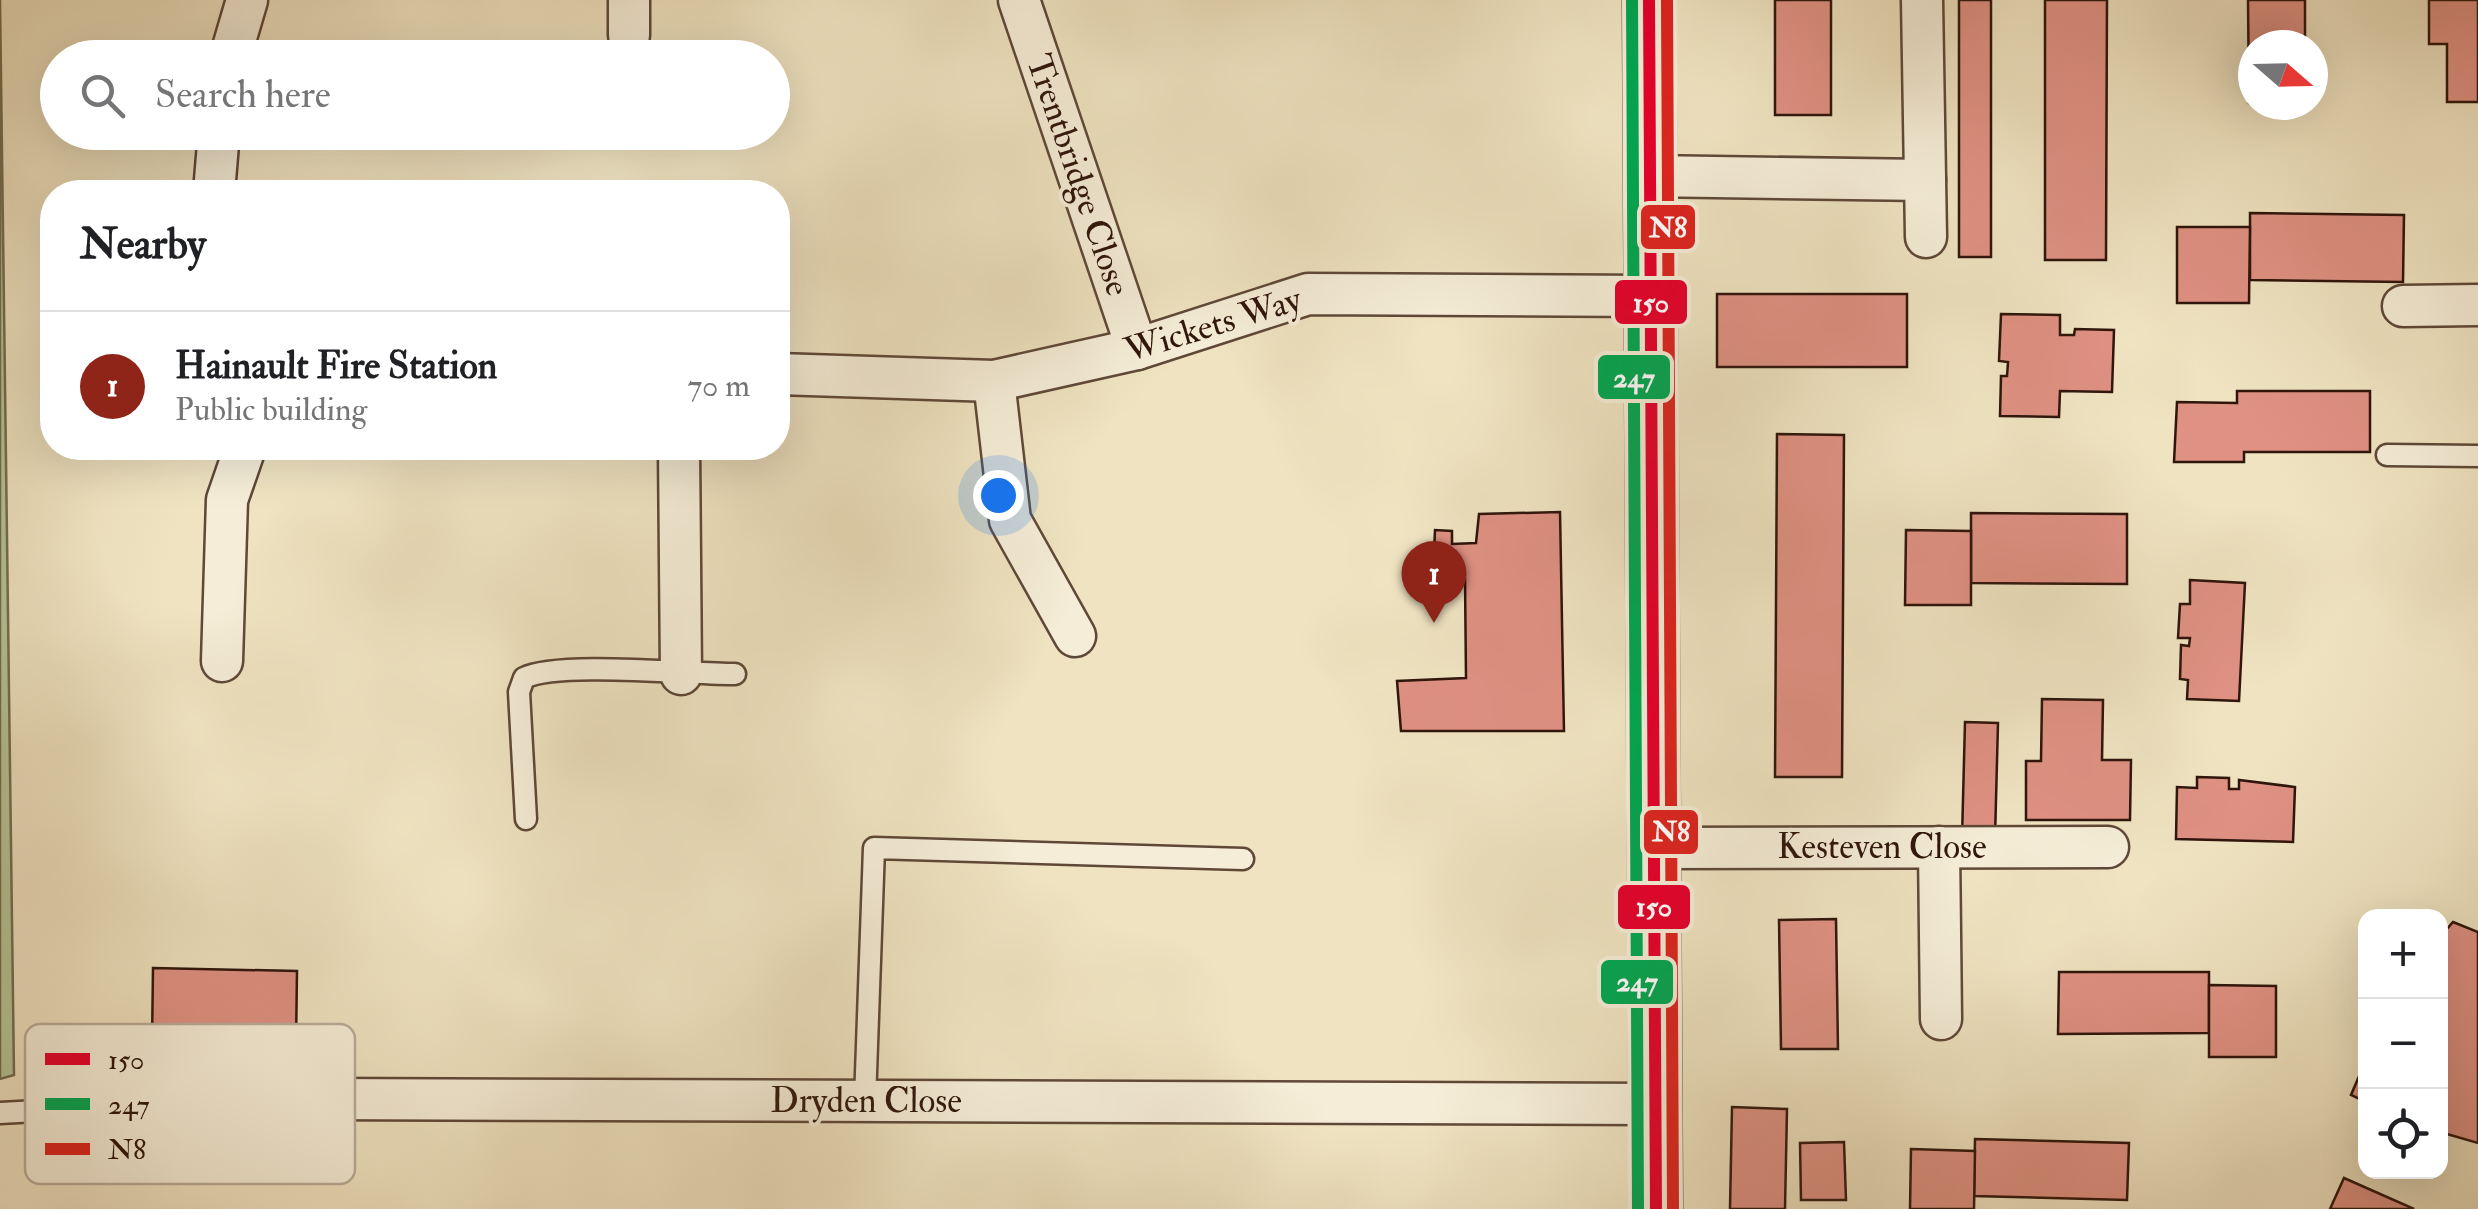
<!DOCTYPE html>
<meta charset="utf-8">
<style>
:root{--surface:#fff;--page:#f2f2f2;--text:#202124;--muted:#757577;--line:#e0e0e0;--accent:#8f2418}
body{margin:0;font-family:"IM FELL Double Pica",serif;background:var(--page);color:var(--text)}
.controls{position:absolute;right:30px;bottom:30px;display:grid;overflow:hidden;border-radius:20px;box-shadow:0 10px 40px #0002}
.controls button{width:90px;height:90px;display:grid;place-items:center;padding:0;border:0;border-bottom:2px solid var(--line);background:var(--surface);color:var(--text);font:50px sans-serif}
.compass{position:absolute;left:2238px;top:30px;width:90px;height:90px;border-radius:50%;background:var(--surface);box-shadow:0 10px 40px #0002;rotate:110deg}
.you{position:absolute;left:998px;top:495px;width:35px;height:35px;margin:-25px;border:8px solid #fff;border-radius:50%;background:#1a73e8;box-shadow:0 0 0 15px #1a73e833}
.badge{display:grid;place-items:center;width:65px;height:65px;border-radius:50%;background:var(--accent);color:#fff;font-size:32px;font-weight:700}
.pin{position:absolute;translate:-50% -82px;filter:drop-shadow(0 2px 5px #0008)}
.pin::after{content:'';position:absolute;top:52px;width:35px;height:30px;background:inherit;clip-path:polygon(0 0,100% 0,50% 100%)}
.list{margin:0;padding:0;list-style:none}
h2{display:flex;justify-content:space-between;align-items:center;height:130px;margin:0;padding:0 40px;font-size:42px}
h2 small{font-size:32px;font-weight:400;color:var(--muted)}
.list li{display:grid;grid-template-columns:65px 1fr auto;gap:30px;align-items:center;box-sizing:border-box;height:150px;padding:0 40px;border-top:2px solid var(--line)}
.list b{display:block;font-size:38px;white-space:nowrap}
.list p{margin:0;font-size:32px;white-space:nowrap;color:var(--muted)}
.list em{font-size:32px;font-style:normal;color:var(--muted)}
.icon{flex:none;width:55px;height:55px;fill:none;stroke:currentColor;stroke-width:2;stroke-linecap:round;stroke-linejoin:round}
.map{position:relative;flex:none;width:2478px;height:1209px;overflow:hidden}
.search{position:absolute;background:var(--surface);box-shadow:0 10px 40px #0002;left:40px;top:40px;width:750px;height:110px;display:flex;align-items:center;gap:25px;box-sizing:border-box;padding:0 35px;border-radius:55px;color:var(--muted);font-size:38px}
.panel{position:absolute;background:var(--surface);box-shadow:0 10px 40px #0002;left:40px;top:180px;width:750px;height:280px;border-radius:40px}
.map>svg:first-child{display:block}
.green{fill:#b6c496;stroke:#726c50;stroke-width:2.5}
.building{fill:#df9183;stroke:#2f150b;stroke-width:2.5}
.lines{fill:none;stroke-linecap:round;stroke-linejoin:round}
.service-casing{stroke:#5f4838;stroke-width:25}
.minor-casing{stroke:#5f4838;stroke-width:45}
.tertiary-casing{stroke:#5f4838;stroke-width:55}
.service{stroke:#f5edd7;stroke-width:20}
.minor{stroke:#f5edd7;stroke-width:40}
.tertiary{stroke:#f5edd7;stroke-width:50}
.bus-1-casing{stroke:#f5edd7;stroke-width:20}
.bus-2-casing{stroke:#f5edd7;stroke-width:20}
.bus-3-casing{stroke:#f5edd7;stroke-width:20}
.bus-1{stroke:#e4002b;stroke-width:12}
.bus-2{stroke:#00a651;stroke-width:12}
.bus-3{stroke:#dc241f;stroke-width:12}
.labels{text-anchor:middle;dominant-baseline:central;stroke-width:8;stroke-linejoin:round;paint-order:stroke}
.street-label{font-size:35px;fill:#2f150b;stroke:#f5edd7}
.key{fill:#f5edd7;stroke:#baac9a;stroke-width:2.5}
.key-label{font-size:28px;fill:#2f150b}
.line-badge{stroke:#f5edd7;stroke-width:4}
.badge-label{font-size:28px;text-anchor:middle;font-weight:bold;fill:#fff}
</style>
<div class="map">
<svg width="2478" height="1209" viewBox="0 0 2478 1209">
<rect width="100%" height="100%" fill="#efe3c1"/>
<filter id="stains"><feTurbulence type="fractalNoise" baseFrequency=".002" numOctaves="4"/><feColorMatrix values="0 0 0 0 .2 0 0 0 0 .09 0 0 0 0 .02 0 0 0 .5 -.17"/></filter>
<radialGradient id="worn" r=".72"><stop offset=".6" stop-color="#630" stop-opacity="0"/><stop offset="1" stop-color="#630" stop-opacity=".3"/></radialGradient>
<polygon class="green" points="0,0 14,1075 0,1079"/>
<g class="building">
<rect x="1775" y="0" width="56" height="115"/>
<rect x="1959" y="0" width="32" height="257"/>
<polygon points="2045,0 2107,0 2106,260 2045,260"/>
<polygon points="2248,0 2305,0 2305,45 2253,45 2253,103 2249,103"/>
<polygon points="2429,0 2478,0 2478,102 2447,102 2447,44 2429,44"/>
<polygon points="2250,213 2404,215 2403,282 2250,280"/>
<polygon points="2177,227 2250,227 2249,303 2177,303"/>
<rect x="1717" y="294" width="190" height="73"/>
<polygon points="2001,314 2060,315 2060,335 2074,335 2075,329 2114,330 2112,392 2060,391 2059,417 2000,416 2001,376 2007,376 2008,362 1999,361"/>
<polygon points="2237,391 2370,391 2370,452 2244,452 2244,462 2174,462 2177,402 2237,403"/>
<polygon points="1777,434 1844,435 1842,777 1775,777"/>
<polygon points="1560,512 1564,731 1401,731 1397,681 1466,678 1465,579 1415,581 1415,554 1434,553 1435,530 1452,531 1452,544 1476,543 1479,514"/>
<polygon points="1971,513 2127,514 2127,584 1971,583"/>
<polygon points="1906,530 1971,531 1971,605 1905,605"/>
<polygon points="2190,580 2245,583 2239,701 2187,699 2188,680 2180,679 2181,645 2189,646 2190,638 2178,638 2180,604 2190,604"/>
<polygon points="2042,699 2103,700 2102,760 2131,760 2130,820 2026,820 2026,761 2041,761"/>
<polygon points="1965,722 1998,723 1995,838 1962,838"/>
<polygon points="2197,777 2229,778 2229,789 2239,789 2239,780 2295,787 2293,842 2176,839 2177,787 2197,788"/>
<polygon points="1836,919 1838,1049 1781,1049 1779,920"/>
<polygon points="2453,922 2478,932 2478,1143 2440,1132 2440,937"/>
<polygon points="153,968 297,971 296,1045 152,1043"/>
<polygon points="2059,972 2209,972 2209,1033 2058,1034"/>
<polygon points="2209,985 2276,986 2276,1057 2209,1057"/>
<polygon points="2366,1060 2366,1102 2351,1095"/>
<polygon points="1732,1107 1787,1109 1785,1209 1730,1209"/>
<polygon points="1975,1139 2129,1143 2127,1200 1974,1196"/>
<polygon points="1844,1142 1846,1200 1801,1200 1800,1143"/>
<polygon points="1911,1149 1975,1151 1974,1209 1910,1209"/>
<polygon points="2344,1178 2414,1209 2330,1209"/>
</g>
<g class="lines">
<g class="service-casing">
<g id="service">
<polyline points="2387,455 2478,456"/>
<path d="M526,819L519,692L524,678C557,661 690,674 735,674"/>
<polyline points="865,1101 874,848 1243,859"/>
<polyline points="0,1113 73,1109 75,1099"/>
</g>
</g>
<g class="minor-casing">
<g id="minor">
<polyline points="1019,0 1137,349"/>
<polyline points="1922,0 1926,237"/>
<polyline points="629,35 629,0"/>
<polyline points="230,58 247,0"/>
<polyline points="1648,176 1925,180"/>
<polyline points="214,192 219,132"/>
<polyline points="2403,306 2478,305"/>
<polyline points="778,374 994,381 1137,349 1308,294 1650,296"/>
<polyline points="994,381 1010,520 1075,636"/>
<polyline points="679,448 681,674"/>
<polyline points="222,661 227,500 245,448"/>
<polyline points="1939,847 1941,1019"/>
<polyline points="1655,848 2108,847"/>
<polyline points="75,1098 1656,1104"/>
</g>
</g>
<g class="tertiary-casing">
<polyline id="tertiary" points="1649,0 1656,1209"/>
</g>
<use href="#service" class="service"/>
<use href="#minor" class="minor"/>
<use href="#tertiary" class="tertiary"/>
<g class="bus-1-casing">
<polyline id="bus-1" points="1649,0 1656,1209"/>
</g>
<g class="bus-2-casing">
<polyline id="bus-2" points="1632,0 1638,1209"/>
</g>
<g class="bus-3-casing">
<polyline id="bus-3" points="1667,0 1673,1209"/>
</g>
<use href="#bus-1" class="bus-1"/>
<use href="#bus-2" class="bus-2"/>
<use href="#bus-3" class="bus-3"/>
</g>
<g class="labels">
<g class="street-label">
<text transform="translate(1078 175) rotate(71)">Trentbridge Close</text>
<text transform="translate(1213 325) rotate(-17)">Wickets Way</text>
<text x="1882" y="847">Kesteven Close</text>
<text x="866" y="1101">Dryden Close</text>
</g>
</g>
<rect x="25" y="1024" width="330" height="160" rx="15" class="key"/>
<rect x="45" y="1053" width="45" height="12" fill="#e4002b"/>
<rect x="45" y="1098" width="45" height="12" fill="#00a651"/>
<rect x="45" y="1143" width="45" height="12" fill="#dc241f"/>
<g class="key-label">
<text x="108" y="1069">150</text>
<text x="108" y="1114">247</text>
<text x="108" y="1159">N8</text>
</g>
<g class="line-badge">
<rect x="1639" y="203" width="58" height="48" rx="10" fill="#dc241f"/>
<rect x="1613" y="278" width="76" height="48" rx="10" fill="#e4002b"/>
<rect x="1596" y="353" width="76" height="48" rx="10" fill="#00a651"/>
<rect x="1642" y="808" width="58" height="48" rx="10" fill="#dc241f"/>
<rect x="1616" y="883" width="76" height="48" rx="10" fill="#e4002b"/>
<rect x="1599" y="958" width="76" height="48" rx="10" fill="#00a651"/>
</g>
<g class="badge-label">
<text x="1668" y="237">N8</text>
<text x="1651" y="312">150</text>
<text x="1634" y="387">247</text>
<text x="1671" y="841">N8</text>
<text x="1654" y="916">150</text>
<text x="1637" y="991">247</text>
</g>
<rect width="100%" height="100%" filter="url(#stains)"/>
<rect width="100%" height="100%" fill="url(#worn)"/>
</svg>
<div class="controls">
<button>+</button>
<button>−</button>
<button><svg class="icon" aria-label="locate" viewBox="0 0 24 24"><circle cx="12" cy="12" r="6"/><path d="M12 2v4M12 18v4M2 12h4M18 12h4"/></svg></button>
</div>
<svg class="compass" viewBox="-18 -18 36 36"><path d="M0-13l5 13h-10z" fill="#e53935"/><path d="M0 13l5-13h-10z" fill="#757577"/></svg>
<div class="you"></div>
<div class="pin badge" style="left:1434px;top:623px">1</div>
<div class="search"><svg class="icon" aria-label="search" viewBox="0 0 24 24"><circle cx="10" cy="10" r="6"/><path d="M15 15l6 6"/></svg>Search here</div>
<section class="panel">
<h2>Nearby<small></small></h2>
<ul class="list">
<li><span class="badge">1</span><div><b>Hainault Fire Station</b><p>Public building</p></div><em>70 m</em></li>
</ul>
</section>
</div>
